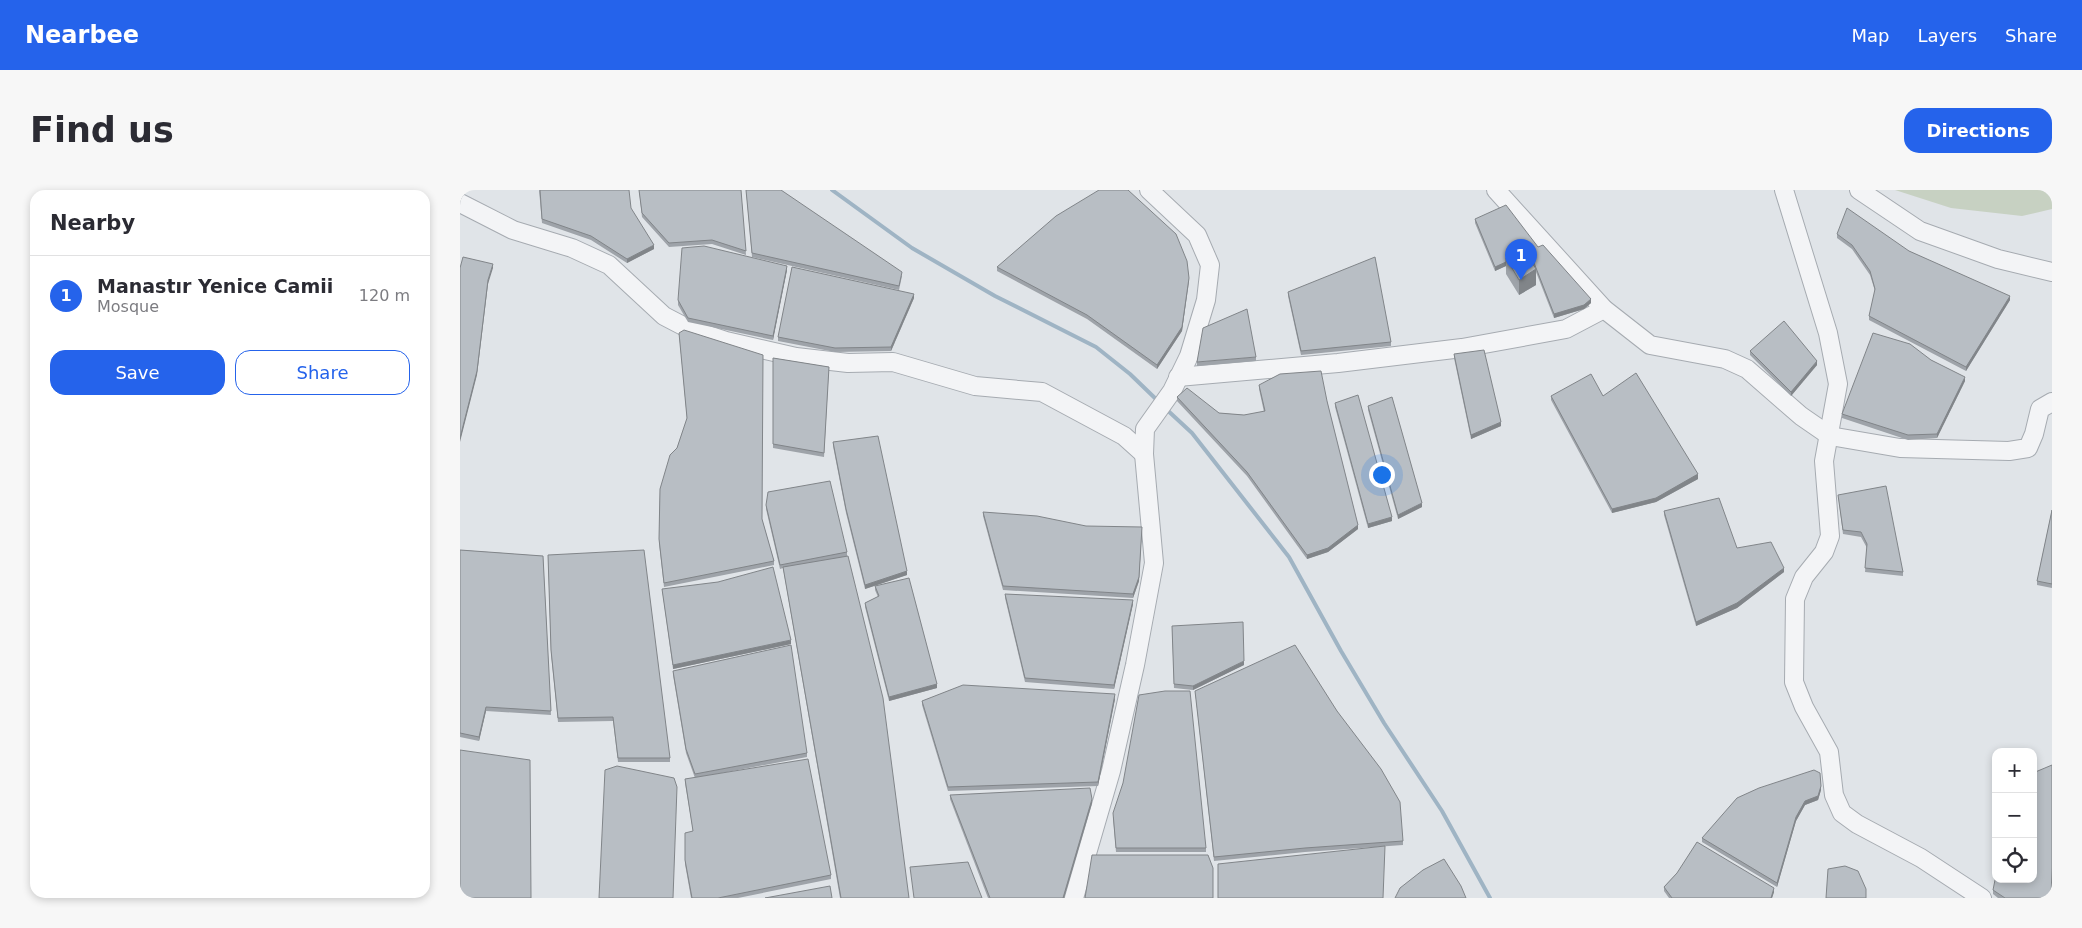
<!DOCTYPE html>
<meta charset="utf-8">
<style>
:root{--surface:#fff;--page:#f7f7f7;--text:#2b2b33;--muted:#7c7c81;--line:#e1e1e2;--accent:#2563eb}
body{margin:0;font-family:"DejaVu Sans",sans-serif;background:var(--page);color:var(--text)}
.controls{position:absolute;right:15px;bottom:15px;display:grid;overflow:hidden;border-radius:10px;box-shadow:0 2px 8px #0003}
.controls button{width:45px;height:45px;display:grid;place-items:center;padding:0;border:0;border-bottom:1px solid var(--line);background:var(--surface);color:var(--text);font:25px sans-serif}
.you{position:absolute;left:921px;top:284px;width:18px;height:18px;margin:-12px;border:4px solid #fff;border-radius:50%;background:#1a73e8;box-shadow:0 0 0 8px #1a73e833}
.badge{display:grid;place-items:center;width:32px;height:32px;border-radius:50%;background:var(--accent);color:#fff;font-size:16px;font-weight:700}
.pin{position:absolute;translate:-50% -41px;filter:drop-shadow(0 1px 2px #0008)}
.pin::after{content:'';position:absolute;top:26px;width:18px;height:15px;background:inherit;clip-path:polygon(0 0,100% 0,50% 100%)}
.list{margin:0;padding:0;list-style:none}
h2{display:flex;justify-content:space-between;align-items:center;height:65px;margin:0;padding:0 20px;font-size:21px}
h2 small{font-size:16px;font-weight:400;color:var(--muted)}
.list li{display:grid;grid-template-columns:32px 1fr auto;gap:15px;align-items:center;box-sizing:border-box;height:80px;padding:0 20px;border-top:1px solid var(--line)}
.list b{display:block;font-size:19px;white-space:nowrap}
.list p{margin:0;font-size:16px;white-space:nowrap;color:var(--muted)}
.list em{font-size:16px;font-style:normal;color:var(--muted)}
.actions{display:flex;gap:10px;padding:15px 20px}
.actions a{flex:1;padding:11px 0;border:1px solid var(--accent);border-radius:15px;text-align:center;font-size:18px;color:var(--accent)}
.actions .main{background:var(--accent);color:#fff}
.icon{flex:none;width:28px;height:28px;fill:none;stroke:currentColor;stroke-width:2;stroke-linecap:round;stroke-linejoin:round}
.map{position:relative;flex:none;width:1592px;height:708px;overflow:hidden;border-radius:15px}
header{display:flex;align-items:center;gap:30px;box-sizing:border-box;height:70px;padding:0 25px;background:var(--accent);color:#fff}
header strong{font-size:24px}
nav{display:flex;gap:28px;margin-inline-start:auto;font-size:18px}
.intro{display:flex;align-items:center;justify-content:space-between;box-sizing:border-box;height:120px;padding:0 30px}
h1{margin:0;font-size:35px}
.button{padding:12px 22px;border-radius:15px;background:var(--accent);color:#fff;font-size:18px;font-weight:700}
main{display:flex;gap:30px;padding:0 30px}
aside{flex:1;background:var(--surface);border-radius:15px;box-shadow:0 2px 8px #0003}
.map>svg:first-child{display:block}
.green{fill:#c7d1c2}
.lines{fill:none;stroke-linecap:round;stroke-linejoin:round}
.stream{stroke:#9fb4c4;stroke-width:4}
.minor-casing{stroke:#a6abb1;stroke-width:20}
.minor{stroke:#f3f4f6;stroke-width:18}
.wall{fill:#9ea3a9;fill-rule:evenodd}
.shaded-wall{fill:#818589}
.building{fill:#b8bec4;stroke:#818589}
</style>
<header>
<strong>Nearbee</strong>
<nav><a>Map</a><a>Layers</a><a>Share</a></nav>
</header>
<div class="intro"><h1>Find us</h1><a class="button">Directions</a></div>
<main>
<aside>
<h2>Nearby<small></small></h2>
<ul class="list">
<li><span class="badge">1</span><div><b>Manastır Yenice Camii</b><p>Mosque</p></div><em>120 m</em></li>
</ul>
<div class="actions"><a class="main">Save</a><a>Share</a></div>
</aside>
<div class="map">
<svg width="1592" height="708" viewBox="0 0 1592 708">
<rect width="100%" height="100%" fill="#e0e4e8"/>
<polygon class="green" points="1435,0 1592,0 1592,19 1562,26 1491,18"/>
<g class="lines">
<g class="stream">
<polyline points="372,0 452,58 535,106 636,157 670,184 698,211"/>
<polyline points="705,218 732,243 829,367 881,461 924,533 982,621 1030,708"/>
</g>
<g class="minor-casing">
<g id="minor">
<polyline points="1036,0 1144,119 1190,155 1265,169 1287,179 1341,226 1370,246 1440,258 1549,261 1568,258 1574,244 1580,219 1592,212"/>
<polyline points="1324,0 1368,143 1378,194 1364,271 1370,346 1364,362 1344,387 1335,409 1334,492 1344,517 1369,562 1374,605 1382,623 1397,634 1461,668 1522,708"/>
<polyline points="1399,0 1460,41 1538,69 1592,82"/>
<polyline points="0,13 53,40 112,58 149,75 204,126 227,138 266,151 336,167 388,173 433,172 515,196 582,202 664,246 684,264"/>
<polyline points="718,187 878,173 1002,158 1106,139 1144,119"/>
<polyline points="614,708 651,581 675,475 694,373 684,264 685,239 712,201 729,166 746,110 750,75 737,45 689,0"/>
</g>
</g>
<use href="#minor" class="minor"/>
</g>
<g class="wall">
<polygon points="79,0 194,59 167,73 131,50 82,33"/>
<polygon points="179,0 281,0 286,65 252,54 209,57 182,27"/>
<polygon points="286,0 442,86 439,100 292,67"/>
<path d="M1015,29L1078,57L1131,113L1124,119L1094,128L1076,82V95L1059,105L1046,84V76L1035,81L1015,33ZM1067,65H1069L1073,75Z"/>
<polygon points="1377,44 1449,61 1550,110 1506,181 1409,130 1409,126 1415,101 1410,85 1392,59 1377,48"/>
<polygon points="537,77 729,92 722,141 697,179 627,129 537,81"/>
<polygon points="327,80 313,150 228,132 218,115 218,110"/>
<polygon points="828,102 931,152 931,156 841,165 828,106"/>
<polygon points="454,108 431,161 375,162 318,151 318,147"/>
<polygon points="219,143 302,329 314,371 314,375 204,397 199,353 200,299 217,258 227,229"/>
<polygon points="1290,161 1357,175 1331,206 1290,165"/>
<polygon points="994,164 1041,236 1011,249 994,168"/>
<polygon points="796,167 796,171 737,176 737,172"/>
<polygon points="313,168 369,177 364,267 313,258"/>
<polygon points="1471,170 1505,191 1477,248 1448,250 1382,228 1382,224"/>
<polygon points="799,195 867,211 898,339 868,362 847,369 787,286 717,211 717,207 759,223 784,225 804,222 799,199"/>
<polygon points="1091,206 1143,206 1238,289 1196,312 1152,323 1091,210"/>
<polygon points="875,213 932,331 908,338 875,217"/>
<polygon points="908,216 962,317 938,329 908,220"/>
<polygon points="373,252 447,385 405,399 386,323 373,256"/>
<polygon points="1378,305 1443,382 1443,386 1405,382 1407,358 1401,347 1383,344"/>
<polygon points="306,315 387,362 387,366 449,708 380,708 323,378 320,379 306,319"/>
<polygon points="1592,320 1592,398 1577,395 1577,391"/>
<polygon points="1204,321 1277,358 1324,382 1277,418 1236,436 1204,325"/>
<polygon points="523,322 679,391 673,408 543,400 523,326"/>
<polygon points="0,360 83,366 91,525 26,521 19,551 0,547"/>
<polygon points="88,365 210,568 210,572 158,572 153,531 98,532 91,464"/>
<polygon points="415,396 477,498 429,511 405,417 405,413 418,407 415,400"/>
<polygon points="202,399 331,454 213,479"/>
<polygon points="545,404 673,414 654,499 565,492 545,408"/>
<polygon points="712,436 784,475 733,500 714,498"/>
<polygon points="213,481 347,563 347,567 241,587 371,685 371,689 278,708 231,708 225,674 225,670 233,641 225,593 225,589 235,588 226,563 213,485"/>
<polygon points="735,501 943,651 943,655 845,662 754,671"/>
<polygon points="655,509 638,596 488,601 462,515 462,511"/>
<polygon points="1361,600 1358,610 1345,615 1336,631 1317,697 1242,652 1242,648"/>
<polygon points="490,605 632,613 604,708 528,708 490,609"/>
<polygon points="653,627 746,658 746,662 656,662"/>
<polygon points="1217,683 1314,702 1312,708 1209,708 1204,701 1204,697"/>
<polygon points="1533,700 1591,708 1538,708 1533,704"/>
</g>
<g class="shaded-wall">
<polygon points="194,55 194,59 167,73 167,69"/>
<polygon points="1069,60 1069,65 1049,74 1047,71"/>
<polygon points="1046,72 1046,76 1035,81 1035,77"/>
<polygon points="33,74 33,78 28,94 17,185 0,252 0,248 28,90"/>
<polygon points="327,76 327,80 313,150 313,146"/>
<polygon points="1076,79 1076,95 1059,105 1059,90"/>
<polygon points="729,88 722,141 697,179 697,175"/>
<polygon points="454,104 454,108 431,161 431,157"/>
<polygon points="1550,106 1550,110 1506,181 1506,177"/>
<polygon points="1131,109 1131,113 1124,119 1094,128 1094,124"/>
<polygon points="1357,171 1357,175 1331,206 1331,202"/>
<polygon points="1505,187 1505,191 1477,248 1477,244"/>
<polygon points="1041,232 1041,236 1011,249 1011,245"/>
<polygon points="1238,284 1238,289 1196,312 1152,323 1152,319"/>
<polygon points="962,313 962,317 938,329 938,325"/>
<polygon points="932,327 932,331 908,338 908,334"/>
<polygon points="898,335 898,339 868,362 847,369 847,365"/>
<polygon points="682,337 679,391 673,408 673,404"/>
<polygon points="1324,378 1324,382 1277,418 1236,436 1236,432"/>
<polygon points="447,381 447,385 405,399 405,395"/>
<polygon points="673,410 673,414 654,499 654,495"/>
<polygon points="331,450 331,454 213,479 213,475"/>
<polygon points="784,471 784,475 733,500 733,496"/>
<polygon points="477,494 477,498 429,511 429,507"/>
<polygon points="655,504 655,509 638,596 638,592"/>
<polygon points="26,517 26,521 19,551 19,547"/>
<polygon points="1361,596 1361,600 1358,610 1345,615 1336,631 1317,697 1317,693 1336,627 1345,611"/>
<polygon points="632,609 632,613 604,708 603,708"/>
<polygon points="1314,698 1314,702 1312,708 1311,708"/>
</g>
<g class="building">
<polygon points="80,0 169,0 171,18 194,55 167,69 131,46 82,29"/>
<polygon points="179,0 281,0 286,61 252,50 209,53 182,23"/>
<polygon points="286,0 321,0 442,82 439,96 292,63"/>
<polygon points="639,0 668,0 716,44 727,71 729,88 722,137 697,175 627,125 537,77 596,26"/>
<polygon points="1046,15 1078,57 1083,55 1131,109 1124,115 1094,124 1069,60 1065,62 1063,58 1046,68 1046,72 1035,77 1015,29"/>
<polygon points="1387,18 1449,61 1550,106 1506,177 1409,126 1415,99 1410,81 1392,55 1377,44"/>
<polygon points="244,56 327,76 313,146 228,128 218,110 222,58"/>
<polygon points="1063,58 1076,79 1059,90 1046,68"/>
<polygon points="3,67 33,74 28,90 17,181 0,248 0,78"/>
<polygon points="915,67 931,152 841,161 828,102"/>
<polygon points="332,77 454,104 431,157 375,158 318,147"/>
<polygon points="787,119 796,167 737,172 743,138"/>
<polygon points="1324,131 1357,171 1331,202 1290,161"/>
<polygon points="224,140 303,165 302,329 314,371 204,393 199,349 200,299 210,265 217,258 227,228 219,143"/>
<polygon points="1413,143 1450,154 1471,170 1505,187 1477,244 1448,245 1382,224"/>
<polygon points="1024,160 1041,232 1011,245 994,164"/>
<polygon points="313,168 369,177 364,263 313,254"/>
<polygon points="861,181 867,211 898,335 868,358 847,365 787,282 717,207 727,198 759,223 784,225 805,221 799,195 820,184"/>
<polygon points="1176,183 1238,284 1196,308 1152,319 1091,206 1131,184 1143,206"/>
<polygon points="898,205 932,327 908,334 875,213"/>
<polygon points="932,207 962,313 938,325 908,216"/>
<polygon points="418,246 447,381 405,395 386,319 373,252"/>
<polygon points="370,291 387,362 320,375 306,315 308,302"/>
<polygon points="1426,296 1443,382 1405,378 1407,354 1401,342 1383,340 1378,305"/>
<polygon points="1259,308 1277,358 1311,352 1324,378 1277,413 1236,432 1204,321"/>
<polygon points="1592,320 1592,394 1577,391"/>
<polygon points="523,322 577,326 626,336 682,337 679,387 673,404 543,396"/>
<polygon points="0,360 83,366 91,521 26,517 19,547 0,543"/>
<polygon points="184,360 210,568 158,568 153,527 98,528 91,460 88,365"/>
<polygon points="388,366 423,508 449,708 381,708 323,377"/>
<polygon points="313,377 331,450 213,475 202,399 258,392"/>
<polygon points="449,388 477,494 429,507 405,413 419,406 415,396"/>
<polygon points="545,404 673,410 654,495 565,488"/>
<polygon points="783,432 784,471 733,496 714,494 712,436"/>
<polygon points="331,455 347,563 235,584 226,559 213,481"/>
<polygon points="835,455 877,521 921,579 940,612 943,651 845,658 754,667 735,501"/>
<polygon points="503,495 655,504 638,592 488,597 462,511"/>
<polygon points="705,501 730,501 746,658 656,658 653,623 663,593 679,505"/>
<polygon points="0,560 70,570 71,708 0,708"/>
<polygon points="348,569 371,685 258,708 232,708 225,670 225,643 233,641 225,589"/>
<polygon points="1592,575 1592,677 1591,708 1545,708 1533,700 1536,685 1536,689 1573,689 1573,583"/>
<polygon points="157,576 214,588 217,597 213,708 139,708 145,580"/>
<polygon points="1354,580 1360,583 1361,596 1358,606 1345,611 1336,627 1317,693 1242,648 1277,608 1299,598"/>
<polygon points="630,598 632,609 603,708 530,708 490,605"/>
<polygon points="1237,652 1314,698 1311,708 1212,708 1204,697 1217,683"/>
<polygon points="925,656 923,708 758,708 758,674"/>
<polygon points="632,665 748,665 753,678 753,708 625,708"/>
<polygon points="984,669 1001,696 1006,708 935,708 940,698 963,680"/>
<polygon points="508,672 522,708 454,708 450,677"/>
<polygon points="1385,676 1398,681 1406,699 1406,708 1366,708 1368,679"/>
<polygon points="370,696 372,708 305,708"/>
</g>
</svg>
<div class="controls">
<button>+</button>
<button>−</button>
<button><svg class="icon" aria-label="locate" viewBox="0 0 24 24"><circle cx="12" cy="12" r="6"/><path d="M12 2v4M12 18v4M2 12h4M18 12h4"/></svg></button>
</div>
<div class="you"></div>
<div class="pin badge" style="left:1061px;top:90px">1</div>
</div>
</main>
